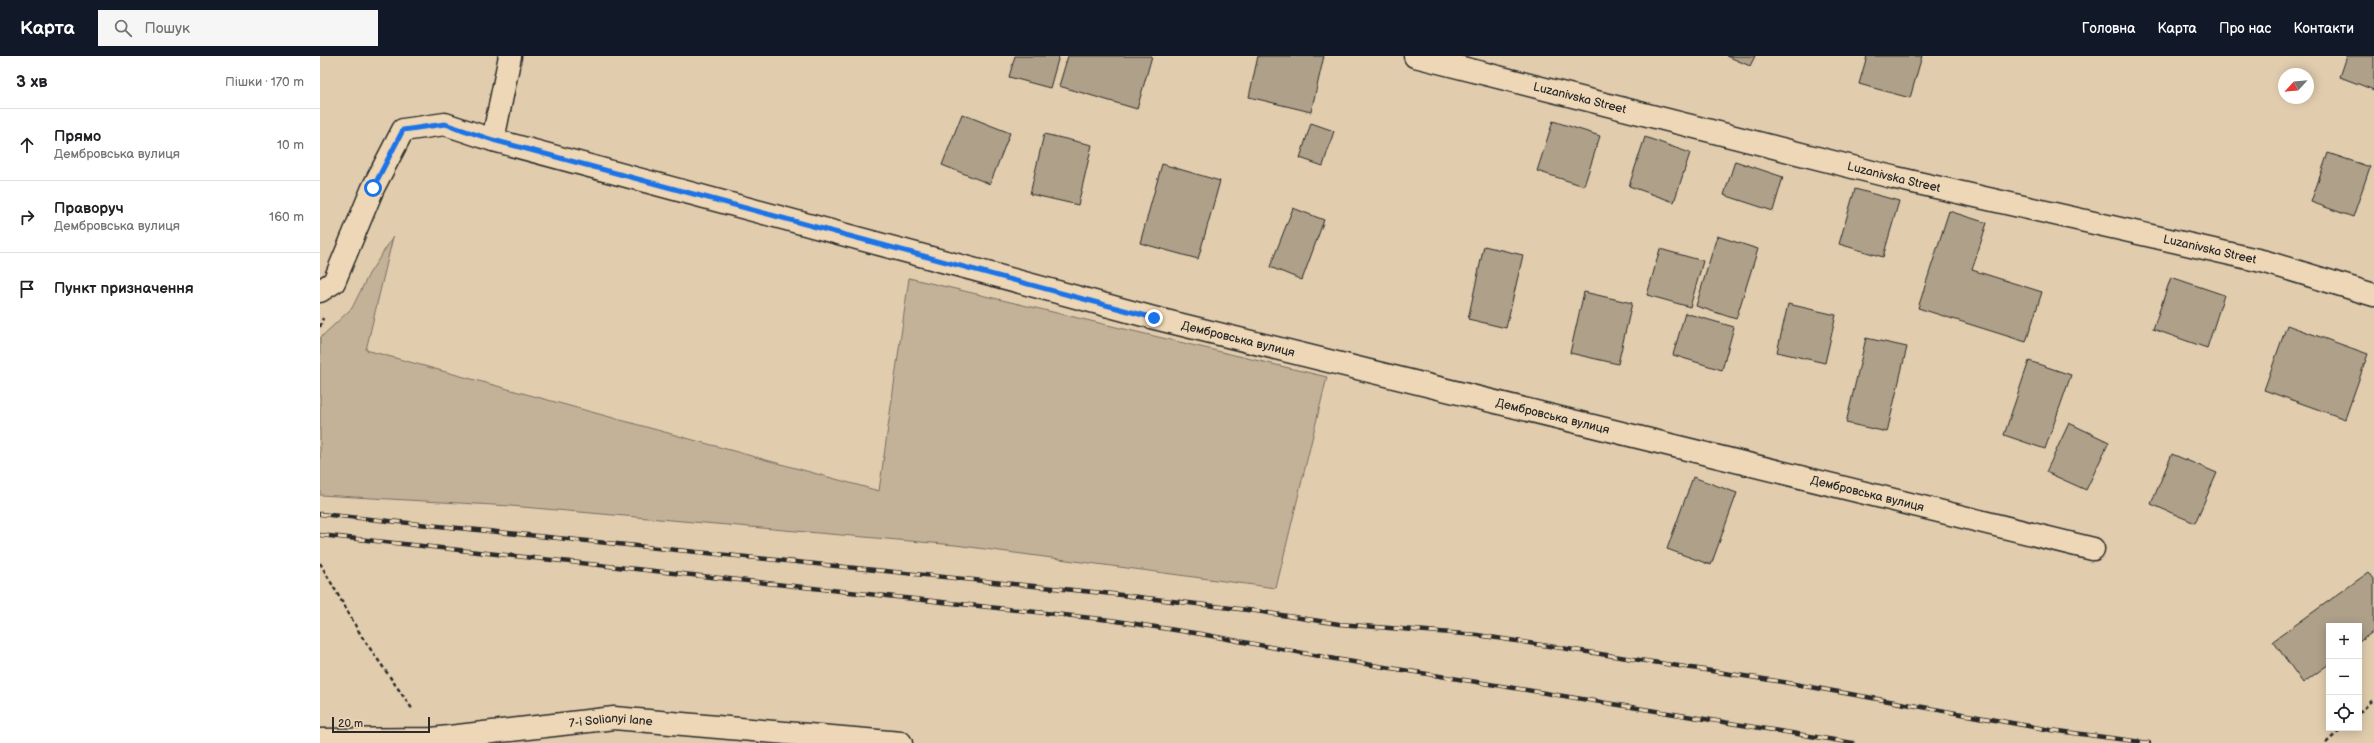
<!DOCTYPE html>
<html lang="uk">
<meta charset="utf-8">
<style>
:root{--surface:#fff;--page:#f6f6f6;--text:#202124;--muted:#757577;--line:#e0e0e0;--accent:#111827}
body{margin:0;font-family:"Balsamiq Sans",sans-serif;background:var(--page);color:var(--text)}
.controls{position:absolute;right:12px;bottom:12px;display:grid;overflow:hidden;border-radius:0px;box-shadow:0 2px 10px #0003}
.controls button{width:36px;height:36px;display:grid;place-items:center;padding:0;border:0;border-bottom:1px solid var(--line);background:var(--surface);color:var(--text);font:20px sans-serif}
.compass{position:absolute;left:1958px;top:12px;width:36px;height:36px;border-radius:50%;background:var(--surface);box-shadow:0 2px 10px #0003;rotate:244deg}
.scale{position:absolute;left:12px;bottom:10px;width:98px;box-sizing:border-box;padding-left:4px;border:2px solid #2b2b2b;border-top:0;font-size:11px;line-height:14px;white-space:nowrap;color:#2b2b2b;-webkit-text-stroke:3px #edd7b6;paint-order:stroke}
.stop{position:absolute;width:12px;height:12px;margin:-9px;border:3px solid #1a73e8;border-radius:50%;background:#fff}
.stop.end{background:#1a73e8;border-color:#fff;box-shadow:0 1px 4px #0008}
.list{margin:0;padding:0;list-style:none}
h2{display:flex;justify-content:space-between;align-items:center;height:52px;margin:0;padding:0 16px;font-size:17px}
h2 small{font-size:13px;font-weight:400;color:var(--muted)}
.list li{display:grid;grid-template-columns:26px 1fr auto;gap:12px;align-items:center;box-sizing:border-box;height:72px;padding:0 16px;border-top:1px solid var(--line)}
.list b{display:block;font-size:15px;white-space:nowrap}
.list p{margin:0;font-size:13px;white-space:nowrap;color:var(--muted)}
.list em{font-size:13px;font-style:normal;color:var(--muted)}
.icon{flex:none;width:22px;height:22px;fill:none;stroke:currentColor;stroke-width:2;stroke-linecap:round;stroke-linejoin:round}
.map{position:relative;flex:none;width:2054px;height:687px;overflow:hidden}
header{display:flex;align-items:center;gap:24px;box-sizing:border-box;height:56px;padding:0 20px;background:var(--accent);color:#fff}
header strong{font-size:19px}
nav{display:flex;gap:22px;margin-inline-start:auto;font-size:14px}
.search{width:280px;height:36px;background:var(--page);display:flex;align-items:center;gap:10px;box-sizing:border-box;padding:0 14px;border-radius:0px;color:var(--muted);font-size:15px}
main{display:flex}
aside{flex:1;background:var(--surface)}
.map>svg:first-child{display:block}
.green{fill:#c3b298;stroke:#776e62}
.building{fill:#aea089;stroke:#2b2b2b}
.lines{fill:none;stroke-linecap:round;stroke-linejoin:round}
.street-casing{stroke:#2b2b2b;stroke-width:25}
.path{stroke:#2b2b2b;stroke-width:2.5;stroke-dasharray:4 3;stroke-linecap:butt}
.street{stroke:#edd7b6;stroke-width:22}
.rail-casing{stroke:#2b2b2b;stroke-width:4.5}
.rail{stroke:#edd7b6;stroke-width:3;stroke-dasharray:9;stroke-linecap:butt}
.route{stroke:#1a73e8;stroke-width:5}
.labels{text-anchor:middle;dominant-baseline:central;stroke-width:3;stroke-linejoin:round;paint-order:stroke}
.street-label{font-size:12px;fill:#2b2b2b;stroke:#edd7b6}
</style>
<header>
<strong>Карта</strong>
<div class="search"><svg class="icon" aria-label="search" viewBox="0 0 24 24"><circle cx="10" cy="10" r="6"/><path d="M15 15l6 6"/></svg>Пошук</div>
<nav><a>Головна</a><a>Карта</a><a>Про нас</a><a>Контакти</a></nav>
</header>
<main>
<aside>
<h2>3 хв<small>Пішки · 170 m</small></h2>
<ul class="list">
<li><svg class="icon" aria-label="ahead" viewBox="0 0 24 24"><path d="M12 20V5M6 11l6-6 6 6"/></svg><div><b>Прямо</b><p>Дембровська вулиця</p></div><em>10 m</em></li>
<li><svg class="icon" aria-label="right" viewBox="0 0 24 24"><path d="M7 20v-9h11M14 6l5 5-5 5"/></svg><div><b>Праворуч</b><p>Дембровська вулиця</p></div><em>160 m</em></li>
<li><svg class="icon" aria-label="arrive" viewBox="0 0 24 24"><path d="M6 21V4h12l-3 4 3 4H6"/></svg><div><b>Пункт призначення</b></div></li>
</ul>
</aside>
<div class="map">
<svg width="2054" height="687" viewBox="0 0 2054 687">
<rect width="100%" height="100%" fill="#e1cdae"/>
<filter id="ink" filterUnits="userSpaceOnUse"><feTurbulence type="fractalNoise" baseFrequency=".025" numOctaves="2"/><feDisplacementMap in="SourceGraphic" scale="8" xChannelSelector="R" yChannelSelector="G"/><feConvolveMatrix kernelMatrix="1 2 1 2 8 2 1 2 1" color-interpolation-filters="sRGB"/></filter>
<g filter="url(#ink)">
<polygon class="green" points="73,181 46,294 559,435 589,222 1007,321 956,532 635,489 191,450 0,439 0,282 32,252 49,218"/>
<g class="building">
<polygon points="695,0 739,0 730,32 689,21"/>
<polygon points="748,0 832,0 817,53 739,30"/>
<polygon points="938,0 1004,0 991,56 929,41"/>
<polygon points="1407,0 1435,0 1430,10"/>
<polygon points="1547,0 1602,0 1590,42 1539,28"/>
<polygon points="2027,0 2054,0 2054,34 2020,21"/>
<polygon points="642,58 690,77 670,128 622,109"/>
<polygon points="1233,65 1280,80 1264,130 1217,115"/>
<polygon points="991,67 1014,75 1003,110 980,102"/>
<polygon points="724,78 772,89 758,149 710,138"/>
<polygon points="1325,81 1370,97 1354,146 1309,130"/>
<polygon points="2008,97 2050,111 2033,161 1991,146"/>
<polygon points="1415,105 1463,121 1453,155 1404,139"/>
<polygon points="842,108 900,125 878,203 820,187"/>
<polygon points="1535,133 1579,145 1563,201 1519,188"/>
<polygon points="973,152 1004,164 982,224 950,211"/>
<polygon points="1629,155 1667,167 1652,214 1722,236 1706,286 1598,252"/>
<polygon points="1397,180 1438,193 1416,263 1376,250"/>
<polygon points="1164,190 1203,199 1186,272 1148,263"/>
<polygon points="1340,193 1383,205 1370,251 1327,239"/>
<polygon points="1851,221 1904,239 1887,292 1833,273"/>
<polygon points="1264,236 1312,247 1298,308 1250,297"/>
<polygon points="1468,248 1516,259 1505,307 1457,296"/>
<polygon points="1365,257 1414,271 1402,314 1353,299"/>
<polygon points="1967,269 2048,298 2025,363 1944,334"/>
<polygon points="1546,282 1587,291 1567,376 1526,367"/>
<polygon points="1709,305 1751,319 1725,393 1684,379"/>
<polygon points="1749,367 1789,386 1766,434 1726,416"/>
<polygon points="1852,398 1897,417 1875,467 1831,448"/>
<polygon points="1373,421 1417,437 1391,509 1347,493"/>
<polygon points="2049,516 2054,523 2054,575 2039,586 2039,570 2009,570 2009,608 1983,627 1953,585"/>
</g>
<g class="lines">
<g class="street-casing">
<g id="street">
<path id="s1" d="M1095,0L1576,122L1946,206L2054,239"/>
<polyline points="173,84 190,0"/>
<path id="s2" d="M0,235L14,226L53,132L83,74L125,68L173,84L834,262L1773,493"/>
<path id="s3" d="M0,684L112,683L294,662L581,687"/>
</g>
</g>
<g class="path">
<polyline points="0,271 3,262"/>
<polyline points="0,507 42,581 93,654"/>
<polyline points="2039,657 2054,643"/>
<polyline points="2006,687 2022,672"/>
</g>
<use href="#street" class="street"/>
<g class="rail-casing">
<g id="rail">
<polyline points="0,458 793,538 936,555 1019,568 1157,579 1463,626 1731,674 1829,687"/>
<polyline points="0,479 790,564 881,578 1015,603 1533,687"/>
</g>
</g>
<use href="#rail" class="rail"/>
</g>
</g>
<g class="lines" filter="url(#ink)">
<polyline class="route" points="53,132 83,74 125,68 173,84 834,262"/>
</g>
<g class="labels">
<g class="street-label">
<text stroke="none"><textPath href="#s1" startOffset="170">Luzanivska Street</textPath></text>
<text stroke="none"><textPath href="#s1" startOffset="494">Luzanivska Street</textPath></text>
<text stroke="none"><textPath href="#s1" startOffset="818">Luzanivska Street</textPath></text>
<text stroke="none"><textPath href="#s2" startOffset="1048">Дембровська вулиця</textPath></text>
<text stroke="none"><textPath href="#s2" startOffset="1372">Дембровська вулиця</textPath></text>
<text stroke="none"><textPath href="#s2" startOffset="1696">Дембровська вулиця</textPath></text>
<text stroke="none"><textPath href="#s3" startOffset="292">7-i Solianyi lane</textPath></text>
</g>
</g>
</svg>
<div class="controls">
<button>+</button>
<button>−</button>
<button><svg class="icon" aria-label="locate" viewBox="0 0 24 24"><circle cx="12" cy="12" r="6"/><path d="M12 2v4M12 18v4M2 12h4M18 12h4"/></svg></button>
</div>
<svg class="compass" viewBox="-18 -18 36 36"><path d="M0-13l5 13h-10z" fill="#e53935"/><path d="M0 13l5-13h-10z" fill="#757577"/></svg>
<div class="scale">20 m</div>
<div class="stop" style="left:53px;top:132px"></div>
<div class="stop end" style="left:834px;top:262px"></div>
</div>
</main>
